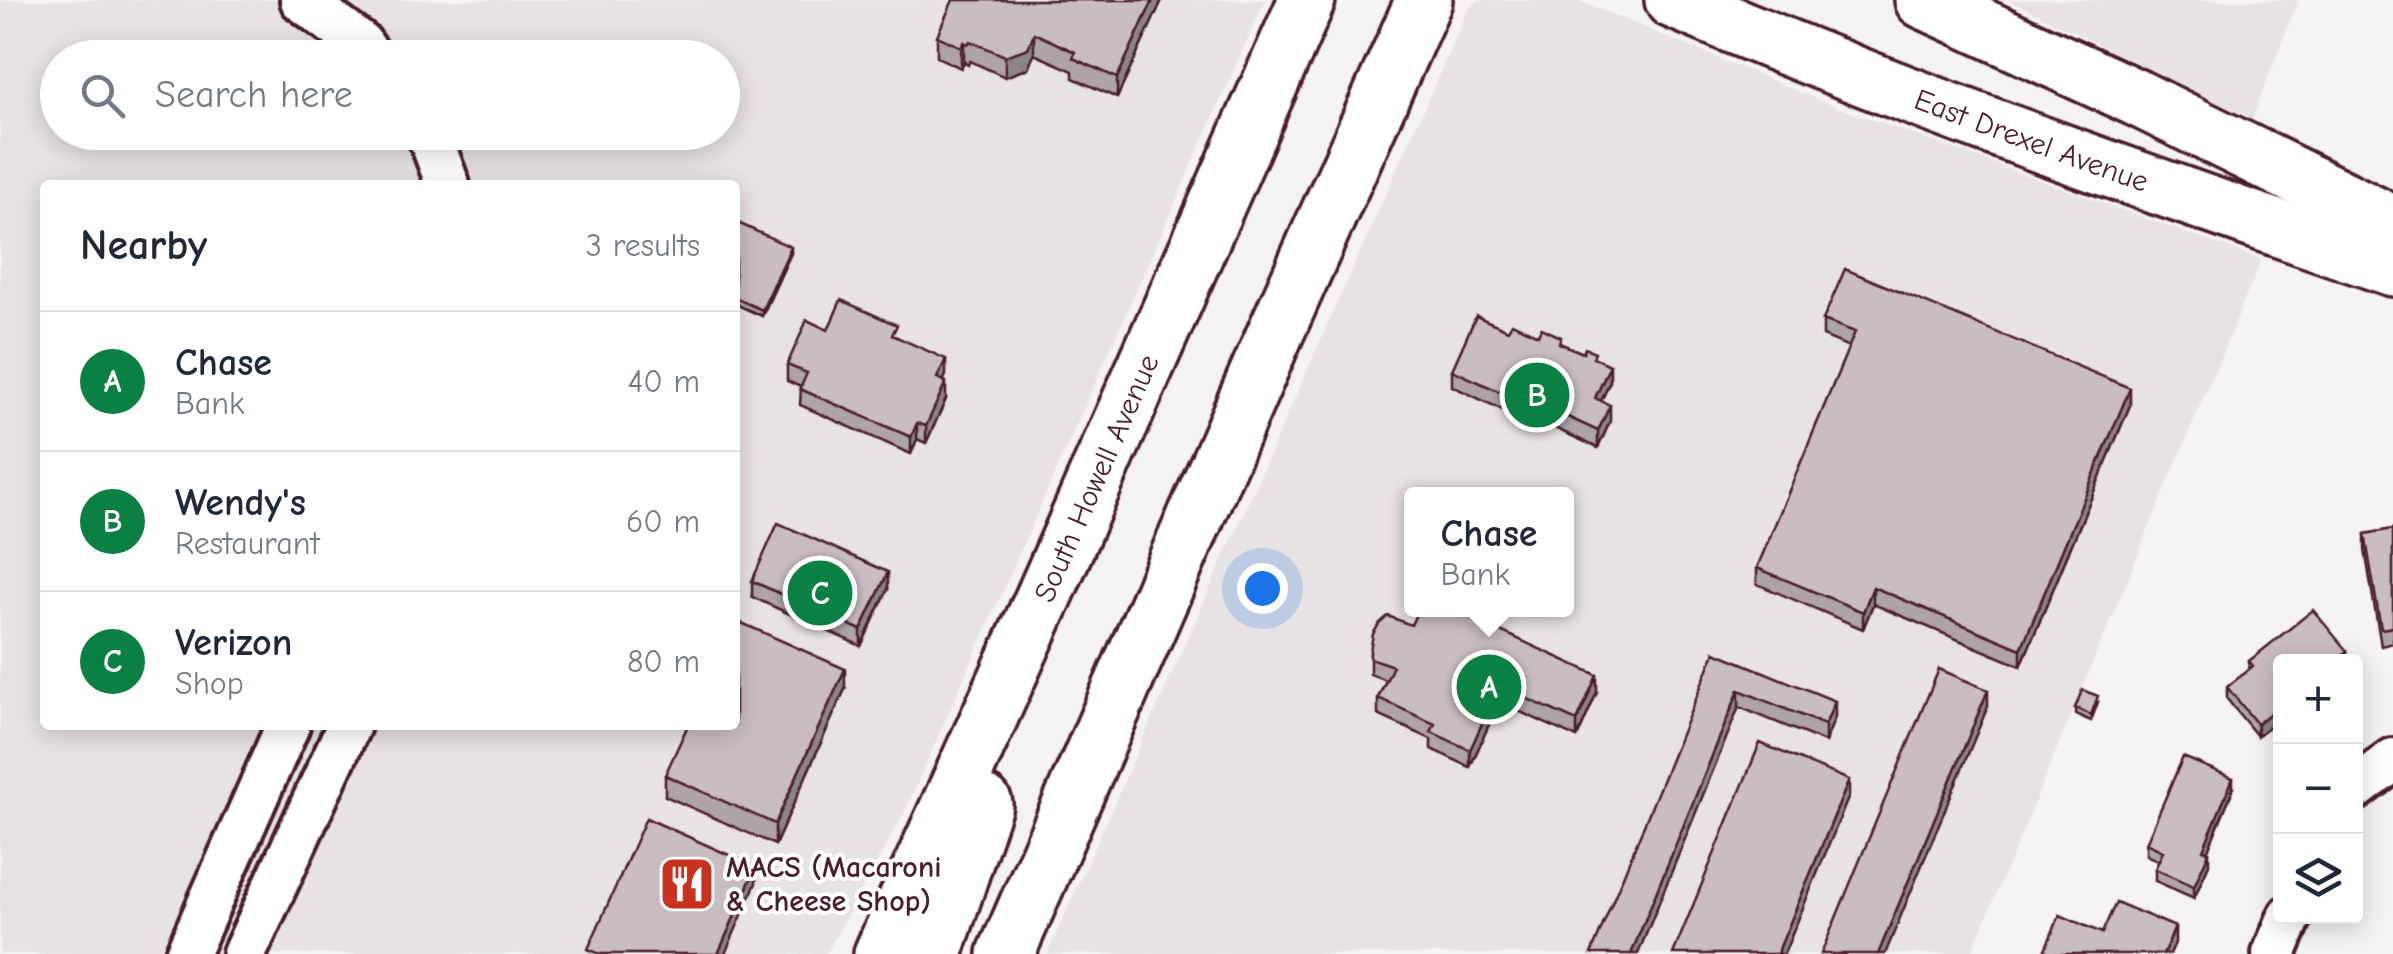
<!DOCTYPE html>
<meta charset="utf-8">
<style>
:root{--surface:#fff;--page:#f6f6f7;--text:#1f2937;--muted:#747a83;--line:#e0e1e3;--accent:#0b8043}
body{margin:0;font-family:"Comic Neue",sans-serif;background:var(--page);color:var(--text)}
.controls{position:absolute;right:30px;bottom:30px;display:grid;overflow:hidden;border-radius:10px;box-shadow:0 5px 25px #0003}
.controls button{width:90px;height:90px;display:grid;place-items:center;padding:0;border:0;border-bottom:2px solid var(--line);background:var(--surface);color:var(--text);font:50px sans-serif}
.you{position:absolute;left:1262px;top:588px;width:35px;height:35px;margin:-25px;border:8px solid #fff;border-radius:50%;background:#1a73e8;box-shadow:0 0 0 15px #1a73e833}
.badge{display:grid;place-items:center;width:65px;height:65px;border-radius:50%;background:var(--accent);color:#fff;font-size:32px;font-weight:700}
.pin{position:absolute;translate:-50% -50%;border:5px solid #fff;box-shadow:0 2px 10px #0006}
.popup{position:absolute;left:1404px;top:487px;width:170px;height:130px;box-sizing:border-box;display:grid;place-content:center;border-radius:10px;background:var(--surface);filter:drop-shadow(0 2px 8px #0005);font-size:32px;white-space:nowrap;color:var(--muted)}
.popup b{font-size:38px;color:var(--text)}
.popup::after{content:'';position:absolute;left:50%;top:100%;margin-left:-20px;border:20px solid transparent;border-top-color:var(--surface)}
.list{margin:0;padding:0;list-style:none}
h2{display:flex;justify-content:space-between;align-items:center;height:130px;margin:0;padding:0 40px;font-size:42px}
h2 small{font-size:32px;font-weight:400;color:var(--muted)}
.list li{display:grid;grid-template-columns:65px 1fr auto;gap:30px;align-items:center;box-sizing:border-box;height:140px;padding:0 40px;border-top:2px solid var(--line)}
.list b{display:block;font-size:38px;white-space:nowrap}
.list p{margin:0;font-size:32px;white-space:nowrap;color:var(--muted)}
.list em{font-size:32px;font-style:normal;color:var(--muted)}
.icon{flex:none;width:55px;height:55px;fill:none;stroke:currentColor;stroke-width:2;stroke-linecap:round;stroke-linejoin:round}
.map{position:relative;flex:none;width:2393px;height:954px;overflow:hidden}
.search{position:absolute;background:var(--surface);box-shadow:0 5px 25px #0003;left:40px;top:40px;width:700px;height:110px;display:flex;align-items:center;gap:25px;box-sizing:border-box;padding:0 35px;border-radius:55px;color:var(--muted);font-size:38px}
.panel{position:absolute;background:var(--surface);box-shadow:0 5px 25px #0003;left:40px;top:180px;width:700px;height:550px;border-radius:10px}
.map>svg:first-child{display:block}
.built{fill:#e7e2e3;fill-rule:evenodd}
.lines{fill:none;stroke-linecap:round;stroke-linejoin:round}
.street-casing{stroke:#4a1f2b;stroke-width:50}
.secondary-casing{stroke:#4a1f2b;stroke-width:62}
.primary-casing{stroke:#4a1f2b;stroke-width:62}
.street{stroke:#fff;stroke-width:42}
.secondary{stroke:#fff;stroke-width:55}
.primary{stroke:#fff;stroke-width:55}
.wall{fill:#aea3a6;stroke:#4a1f2b;stroke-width:2.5}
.shaded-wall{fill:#8d8487;stroke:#4a1f2b;stroke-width:2.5}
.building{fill:#cabdc1;stroke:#4a1f2b;stroke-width:2.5}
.labels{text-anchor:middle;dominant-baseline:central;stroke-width:8;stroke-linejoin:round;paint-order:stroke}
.street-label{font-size:30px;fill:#4a1f2b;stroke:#fff}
.poi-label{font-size:30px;font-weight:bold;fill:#4a1f2b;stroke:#fff;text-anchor:start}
</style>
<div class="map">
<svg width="2393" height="954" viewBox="0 0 2393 954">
<rect width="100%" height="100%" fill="#f4f2f2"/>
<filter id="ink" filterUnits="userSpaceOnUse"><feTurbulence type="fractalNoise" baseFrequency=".01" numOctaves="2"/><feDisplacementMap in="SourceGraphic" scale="20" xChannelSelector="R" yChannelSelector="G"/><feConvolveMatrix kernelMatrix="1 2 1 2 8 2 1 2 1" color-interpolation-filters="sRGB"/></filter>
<g filter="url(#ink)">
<g class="built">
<path d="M0,0H1265L906,809L826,954H0ZM58,58H722V132H58ZM45,185H735V725H45Z"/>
<path d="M1478,0H1577L1824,102L2261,260L1971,954H1047L1467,12ZM1412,494H1566V610H1412Z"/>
<polygon points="2008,0 2298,0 2252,119"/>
</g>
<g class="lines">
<g class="street-casing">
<g id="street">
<polyline points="302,0 361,44 371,58"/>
<polyline points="428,132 448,185"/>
<polyline points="2356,788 2393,760"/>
<polyline points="187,954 288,725"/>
<polyline points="244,954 349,725"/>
<polyline points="2274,954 2290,916"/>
</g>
</g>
<g class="secondary-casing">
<g id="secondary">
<path id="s1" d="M1673,0C1909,101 2151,185 2393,268"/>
<polyline points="1923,0 2137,98 2393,224"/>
</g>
</g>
<g class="primary-casing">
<g id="primary">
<path id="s2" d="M882,954L1043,599L1307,0"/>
<polyline points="934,954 984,804"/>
<polyline points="1006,954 1275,334 1424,0"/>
</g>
</g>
<use href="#street" class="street"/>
<use href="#secondary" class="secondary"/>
<use href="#primary" class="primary"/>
</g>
<g class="wall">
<polygon points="1162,0 1117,98 1073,78 1073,71 1034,54 1028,68 1005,77 970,61 968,65 964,62 961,68 937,57 937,36"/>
<polygon points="735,230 791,253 762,316 735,304"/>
<polygon points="1823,320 2130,405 2021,666 1873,604 1863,629 1757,584 1757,568 1849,347 1823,336"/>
<polygon points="828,330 897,337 946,375 943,381 946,399 926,443 917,439 911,454 800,405 801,387 787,381 787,365"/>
<polygon points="1508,330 1561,344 1595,358 1610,381 1601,401 1610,421 1598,448 1537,420 1537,414 1513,403 1509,413 1452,386 1452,370"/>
<polygon points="2393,529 2393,643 2381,646 2365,550 2365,534"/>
<polygon points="752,581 888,589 861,646 752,597"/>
<polygon points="1370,651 1597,692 1577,738 1499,702 1470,767 1431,749 1431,739 1378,715 1378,698 1386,680 1370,674"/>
<polygon points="1715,652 1835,717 1825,742 1739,707"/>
<polygon points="2249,661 2347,662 2257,736 2227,699 2227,687 2249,669"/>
<polygon points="845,689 775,845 665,796 665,775"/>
<polygon points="2098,702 2091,721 2075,714 2075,708"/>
<polygon points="2233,789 2207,852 2209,864 2194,898 2155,881 2155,869 2159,861 2146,855 2146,843"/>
</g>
<g class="shaded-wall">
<polygon points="1153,0 1162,0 1117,98 1117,78"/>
<polygon points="1034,33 1034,54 1028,68 1005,77 1005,56"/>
<polygon points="964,42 964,62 961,68 961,47"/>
<polygon points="791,247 791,253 762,316 762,310"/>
<polygon points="946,359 946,375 937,395 937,378"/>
<polygon points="1610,365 1610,381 1595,415 1595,398"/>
<polygon points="946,382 946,399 926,443 926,426"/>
<polygon points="1513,386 1513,403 1509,413 1509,396"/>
<polygon points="2130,388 2130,405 2021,666 2021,649"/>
<polygon points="1610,405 1610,421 1598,448 1598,431"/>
<polygon points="917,423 917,439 911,454 911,437"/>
<polygon points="888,572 888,589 861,646 861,630"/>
<polygon points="1873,587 1873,604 1863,629 1863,612"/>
<polygon points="2347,651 2347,662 2334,662"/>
<polygon points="845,669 845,689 775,845 775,824"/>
<polygon points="1597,675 1597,692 1577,738 1577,721"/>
<polygon points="1499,686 1499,702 1470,767 1470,750"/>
<polygon points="1739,690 1739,707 1638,954 1631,954"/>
<polygon points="1988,690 1988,706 1885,954 1878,954"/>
<polygon points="1835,701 1835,717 1825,742 1825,725"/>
<polygon points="2280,705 2280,717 2257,736 2257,724"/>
<polygon points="2233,778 2233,789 2203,862 2203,850"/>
<polygon points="1849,780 1849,796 1784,954 1777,954"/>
<polygon points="2209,852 2209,864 2194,898 2194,886"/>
<polygon points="756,867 756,883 725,954 718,954"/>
<polygon points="2175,927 2175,943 2170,954 2163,954"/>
</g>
<g class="building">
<polygon points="953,0 1153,0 1117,78 1073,58 1075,52 1034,33 1028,48 1005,56 970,41 968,44 964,42 961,47 937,36"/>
<polygon points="738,223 791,247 762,310 735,298 735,230"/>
<polygon points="1845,269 2130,388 2021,649 1873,587 1863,612 1757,568 1855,332 1823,320"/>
<polygon points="841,300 897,325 892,335 946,359 937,378 946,382 926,426 917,423 911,437 800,389 807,373 787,365 807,320 828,330"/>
<polygon points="1476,316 1508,330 1512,323 1538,335 1541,328 1561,337 1559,343 1583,353 1585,348 1595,352 1593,357 1610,365 1595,398 1610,405 1598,431 1537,403 1539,398 1513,386 1509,396 1452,370"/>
<polygon points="778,523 888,572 861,630 752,581"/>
<polygon points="2393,529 2393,627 2381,629 2365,534"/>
<polygon points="1418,610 1454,610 1597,675 1577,721 1499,686 1470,750 1431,732 1435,724 1378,698 1393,666 1370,658 1370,651 1373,634 1379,624 1388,616 1411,625"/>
<polygon points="2313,610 2347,651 2334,662 2280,662 2280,705 2257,724 2227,687 2253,666 2249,661"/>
<polygon points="735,620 845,669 775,824 665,775 688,725 735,725"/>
<polygon points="1715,652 1835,701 1825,725 1739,690 1631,954 1591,954"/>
<polygon points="1939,669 1988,690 1878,954 1821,954"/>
<polygon points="2082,690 2098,696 2091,715 2075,708"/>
<polygon points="1760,743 1849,780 1777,954 1673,954"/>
<polygon points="2183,757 2233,778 2203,850 2209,852 2194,886 2155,869 2163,851 2146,843"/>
<polygon points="646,818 756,867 718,954 600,954 588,949"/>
<polygon points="2116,902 2175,927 2163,954 2043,954 2060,915 2102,933"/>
</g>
</g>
<defs>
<g id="restaurant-square" transform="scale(2.875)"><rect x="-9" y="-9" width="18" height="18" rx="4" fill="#c8321e" stroke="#fff"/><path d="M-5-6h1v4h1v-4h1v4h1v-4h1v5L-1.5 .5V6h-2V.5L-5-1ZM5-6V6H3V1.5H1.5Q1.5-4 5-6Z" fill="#fff"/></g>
</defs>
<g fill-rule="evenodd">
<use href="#restaurant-square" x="687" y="884"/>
</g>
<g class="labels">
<g class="street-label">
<text stroke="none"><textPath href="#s1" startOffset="385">East Drexel Avenue</textPath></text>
<text stroke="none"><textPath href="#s2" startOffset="522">South Howell Avenue</textPath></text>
</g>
<g class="poi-label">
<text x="726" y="867">MACS (Macaroni<tspan x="726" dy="34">&amp; Cheese Shop)</tspan></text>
</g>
</g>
</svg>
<div class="controls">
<button>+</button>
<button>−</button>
<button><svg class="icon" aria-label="layers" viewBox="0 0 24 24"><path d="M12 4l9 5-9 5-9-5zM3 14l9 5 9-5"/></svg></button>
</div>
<div class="you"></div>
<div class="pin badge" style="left:1489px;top:687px">A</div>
<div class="popup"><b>Chase</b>Bank</div>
<div class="pin badge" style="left:1537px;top:395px">B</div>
<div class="pin badge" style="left:820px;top:593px">C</div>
<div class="search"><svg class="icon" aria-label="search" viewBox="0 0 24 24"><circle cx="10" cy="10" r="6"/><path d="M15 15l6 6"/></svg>Search here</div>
<section class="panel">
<h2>Nearby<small>3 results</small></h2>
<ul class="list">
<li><span class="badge">A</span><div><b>Chase</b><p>Bank</p></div><em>40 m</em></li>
<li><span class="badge">B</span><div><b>Wendy's</b><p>Restaurant</p></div><em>60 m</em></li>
<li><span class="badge">C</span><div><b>Verizon</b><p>Shop</p></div><em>80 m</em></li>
</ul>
</section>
</div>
